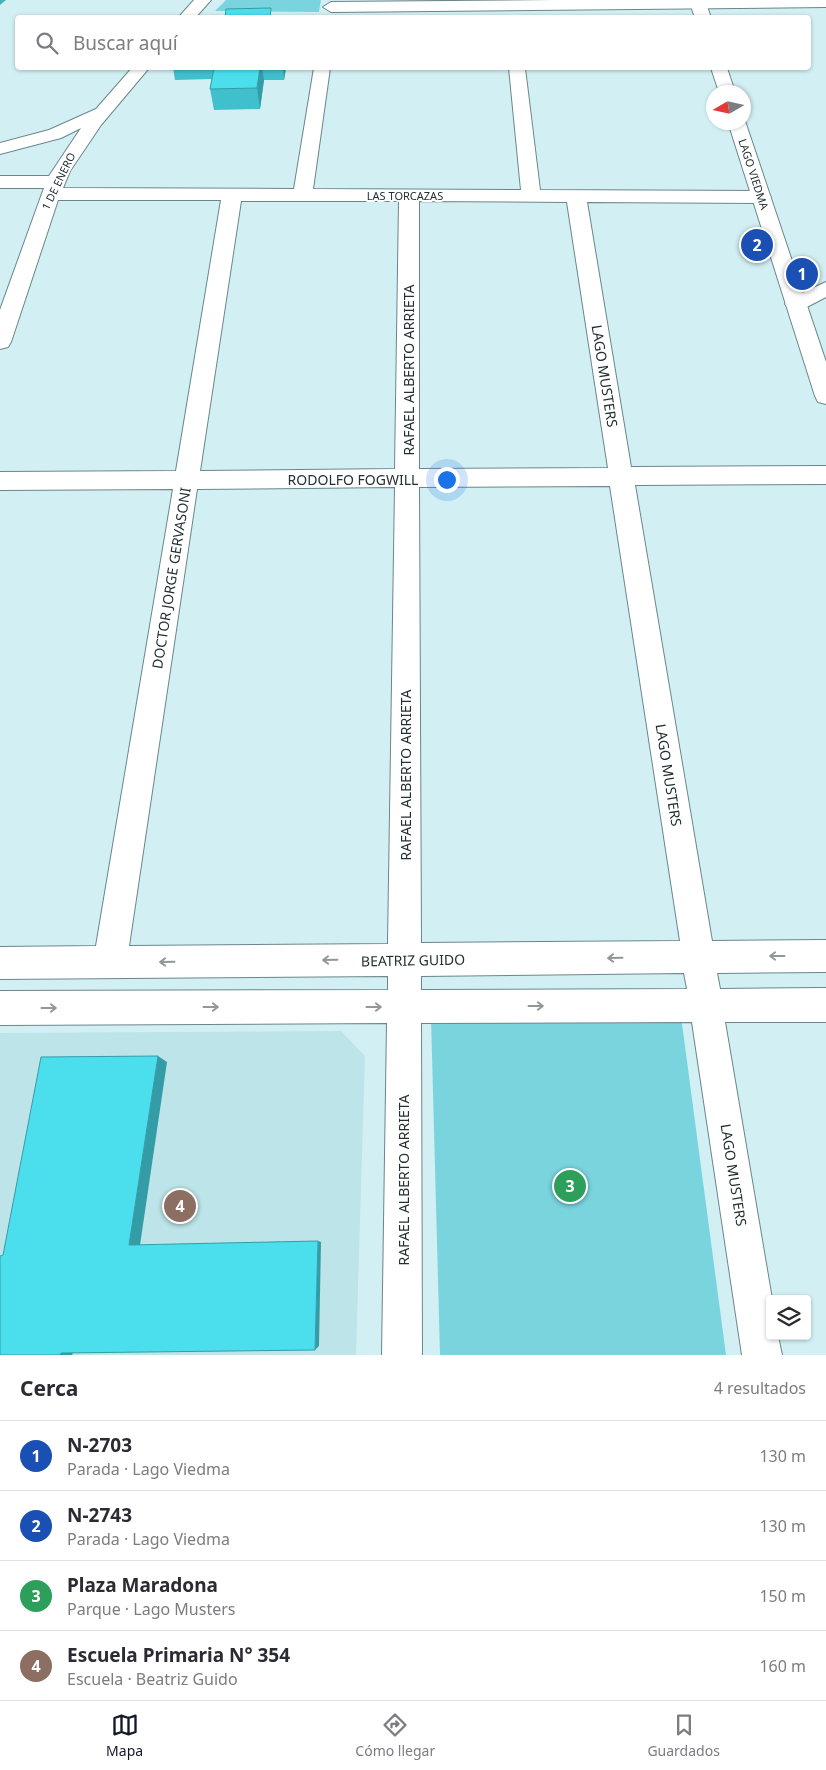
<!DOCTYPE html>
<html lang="es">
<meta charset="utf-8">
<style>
:root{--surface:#fff;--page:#f7f7f7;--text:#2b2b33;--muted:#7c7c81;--line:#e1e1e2;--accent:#111827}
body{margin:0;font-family:"Noto Sans",sans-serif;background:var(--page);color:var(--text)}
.controls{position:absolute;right:15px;bottom:15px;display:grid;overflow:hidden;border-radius:5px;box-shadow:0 1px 4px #0004}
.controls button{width:45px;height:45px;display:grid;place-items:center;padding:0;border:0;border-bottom:1px solid var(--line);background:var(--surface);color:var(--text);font:25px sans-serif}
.compass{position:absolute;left:706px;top:85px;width:45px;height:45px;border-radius:50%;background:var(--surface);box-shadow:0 1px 4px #0004;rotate:261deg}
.you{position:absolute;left:446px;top:479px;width:18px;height:18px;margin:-12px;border:4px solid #fff;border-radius:50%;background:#1a73e8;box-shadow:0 0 0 8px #1a73e833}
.badge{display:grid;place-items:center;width:32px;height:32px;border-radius:50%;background:var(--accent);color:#fff;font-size:16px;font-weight:700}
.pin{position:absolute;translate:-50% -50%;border:2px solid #fff;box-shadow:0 1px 5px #0006}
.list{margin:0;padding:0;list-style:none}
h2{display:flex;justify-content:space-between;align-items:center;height:65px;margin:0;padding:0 20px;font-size:21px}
h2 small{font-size:16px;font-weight:400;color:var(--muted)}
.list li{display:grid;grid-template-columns:32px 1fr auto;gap:15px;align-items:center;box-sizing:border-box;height:70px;padding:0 20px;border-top:1px solid var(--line)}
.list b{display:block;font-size:19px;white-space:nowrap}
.list p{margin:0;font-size:16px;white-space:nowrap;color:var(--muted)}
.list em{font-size:16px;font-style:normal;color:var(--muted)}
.icon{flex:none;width:28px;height:28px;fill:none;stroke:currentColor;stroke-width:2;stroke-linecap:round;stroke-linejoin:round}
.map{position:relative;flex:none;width:826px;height:1355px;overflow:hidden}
.search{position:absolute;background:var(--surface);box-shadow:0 1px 4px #0004;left:15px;right:15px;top:15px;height:55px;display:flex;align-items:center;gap:12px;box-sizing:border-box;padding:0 18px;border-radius:5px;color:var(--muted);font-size:19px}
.sheet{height:345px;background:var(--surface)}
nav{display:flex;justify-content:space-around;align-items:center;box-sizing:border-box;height:70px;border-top:1px solid var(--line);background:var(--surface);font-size:14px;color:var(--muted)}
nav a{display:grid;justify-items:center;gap:2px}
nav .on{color:var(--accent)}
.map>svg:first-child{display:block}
.built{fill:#bde4e8}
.green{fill:#79d4de}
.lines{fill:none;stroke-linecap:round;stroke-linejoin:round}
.stream{fill:#43b0bc;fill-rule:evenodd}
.minor-casing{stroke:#6b868a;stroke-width:2}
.major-casing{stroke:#6b868a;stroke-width:2}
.minor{fill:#fff;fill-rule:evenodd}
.major{fill:#fff;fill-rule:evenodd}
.wall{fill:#40c0cd}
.shaded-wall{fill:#349ca7}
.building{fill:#4bdfee;stroke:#349ca7}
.oneway{stroke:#929898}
.labels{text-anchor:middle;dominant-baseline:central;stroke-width:4;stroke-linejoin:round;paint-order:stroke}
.far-street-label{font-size:11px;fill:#243031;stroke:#fff}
.street-label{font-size:14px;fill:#243031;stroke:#fff}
</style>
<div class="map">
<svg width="826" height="1355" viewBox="0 0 826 1355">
<rect width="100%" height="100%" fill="#d2f0f4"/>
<polygon class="built" points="341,1031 365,1056 356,1355 0,1355 0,1033"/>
<g class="green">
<polygon points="226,0 321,0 319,12 215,11"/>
<polygon points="681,1016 726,1355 440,1355 431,1018"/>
</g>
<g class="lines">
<polygon class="stream" points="0,0 6,0 0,5"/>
<g class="minor-casing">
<g id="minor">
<polygon points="194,0 211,0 195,18 178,18"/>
<polygon points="554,0 826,0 826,7 331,12 323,7 331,2"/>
<path d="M132,68H149L101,125L70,171L63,188L294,189L314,68H330L313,189L521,190L509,68H525L540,190L761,191L768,193L771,197L768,201L761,203L587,202L631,467L826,466V484L635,485L712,941L826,940V972L717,973L720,989L826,988V1022H725L772,1299H770V1336H778L782,1355H742L692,1022L421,1023L422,1355H382L387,1023L0,1025V991L388,990V976L0,979V947L96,946L173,489L0,490V472L176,471L221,200H58L11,342L8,347L0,349V310L44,188H0V176H49L81,128L61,138L0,154V143L49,130L96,109ZM241,201H399L395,469L200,471ZM419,201L567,202L608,468L419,469ZM610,486L680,941L421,943L419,487ZM395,487L388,944L129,946L197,489ZM684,973L687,989L421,990V976Z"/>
<polygon points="826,282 826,297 803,309 796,311 789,309 785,304 789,299"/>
</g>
</g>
<g class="major-casing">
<g id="major">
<polygon points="689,0 705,0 711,18 695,18"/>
<polygon points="711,68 727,68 735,92 719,92"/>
<polygon points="744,118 826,362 826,404 818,402 815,396 728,122 744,122"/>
</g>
</g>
<use href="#minor" class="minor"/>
<use href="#major" class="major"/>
</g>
<polygon class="wall" points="173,68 286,68 284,80 264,80 260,109 214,110 210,89 212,79 175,80"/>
<g class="shaded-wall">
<polygon points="260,68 262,68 264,80 260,109 257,88"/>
<polygon points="283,68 286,68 284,80"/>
<polygon points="158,1056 167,1062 140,1245 129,1245"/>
<polygon points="318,1241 321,1242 319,1346 315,1350"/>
<polygon points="75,1349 72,1355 60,1355 61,1353"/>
</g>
<g class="building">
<polygon points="271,8 270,18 225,18 226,9"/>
<polygon points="214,68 260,68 257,88 210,89"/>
<polygon points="158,1056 129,1245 318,1241 315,1350 61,1353 60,1355 0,1355 0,1256 3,1255 41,1057"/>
</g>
<defs><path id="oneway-shaft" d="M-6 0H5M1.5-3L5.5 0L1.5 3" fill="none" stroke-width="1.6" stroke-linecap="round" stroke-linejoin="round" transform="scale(1.25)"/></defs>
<g class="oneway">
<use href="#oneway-shaft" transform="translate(777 956) rotate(180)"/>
<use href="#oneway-shaft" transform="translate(615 958) rotate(179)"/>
<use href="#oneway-shaft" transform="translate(330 960) rotate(179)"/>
<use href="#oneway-shaft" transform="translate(167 962) rotate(179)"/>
<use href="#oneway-shaft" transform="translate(536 1006)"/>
<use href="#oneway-shaft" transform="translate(211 1007)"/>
<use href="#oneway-shaft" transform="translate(374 1007)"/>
<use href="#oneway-shaft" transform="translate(49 1008)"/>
</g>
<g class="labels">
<g class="far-street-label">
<text transform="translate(754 174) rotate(72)">LAGO VIEDMA</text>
<text transform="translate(58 181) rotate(-64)">1 DE ENERO</text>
<text x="405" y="195">LAS TORCAZAS</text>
</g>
<g class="street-label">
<text transform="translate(408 370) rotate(-90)">RAFAEL ALBERTO ARRIETA</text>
<text transform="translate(605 376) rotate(81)">LAGO MUSTERS</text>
<text x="353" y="479">RODOLFO FOGWILL</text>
<text transform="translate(171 578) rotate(-81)">DOCTOR JORGE GERVASONI</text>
<text transform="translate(405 775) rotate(-90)">RAFAEL ALBERTO ARRIETA</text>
<text transform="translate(669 775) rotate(81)">LAGO MUSTERS</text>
<text transform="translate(413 960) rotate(-1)">BEATRIZ GUIDO</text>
<text transform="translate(734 1175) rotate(81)">LAGO MUSTERS</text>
<text transform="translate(403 1180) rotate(-90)">RAFAEL ALBERTO ARRIETA</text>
</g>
</g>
</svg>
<div class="controls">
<button><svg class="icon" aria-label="layers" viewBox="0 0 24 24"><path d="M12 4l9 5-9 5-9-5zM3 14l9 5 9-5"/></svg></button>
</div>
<svg class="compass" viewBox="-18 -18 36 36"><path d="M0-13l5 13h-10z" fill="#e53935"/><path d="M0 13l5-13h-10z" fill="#7c7c81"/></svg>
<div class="you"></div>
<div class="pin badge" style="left:802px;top:274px;background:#1a4fb4">1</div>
<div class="pin badge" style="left:757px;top:245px;background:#1a4fb4">2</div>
<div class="pin badge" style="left:570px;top:1186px;background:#2e9e5b">3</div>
<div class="pin badge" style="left:180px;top:1206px;background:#8d6e63">4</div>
<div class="search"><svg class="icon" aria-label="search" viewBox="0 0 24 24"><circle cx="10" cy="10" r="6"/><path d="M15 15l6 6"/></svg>Buscar aquí</div>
</div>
<section class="sheet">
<h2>Cerca<small>4 resultados</small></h2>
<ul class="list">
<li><span class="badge" style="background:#1a4fb4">1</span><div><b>N-2703</b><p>Parada · Lago Viedma</p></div><em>130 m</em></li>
<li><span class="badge" style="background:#1a4fb4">2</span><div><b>N-2743</b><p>Parada · Lago Viedma</p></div><em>130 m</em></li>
<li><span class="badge" style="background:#2e9e5b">3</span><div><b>Plaza Maradona</b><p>Parque · Lago Musters</p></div><em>150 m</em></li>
<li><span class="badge" style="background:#8d6e63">4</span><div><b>Escuela Primaria N° 354</b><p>Escuela · Beatriz Guido</p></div><em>160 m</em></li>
</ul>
</section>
<nav>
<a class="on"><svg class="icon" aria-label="map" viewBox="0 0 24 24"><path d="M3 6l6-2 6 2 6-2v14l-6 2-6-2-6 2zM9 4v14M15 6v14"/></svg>Mapa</a>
<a><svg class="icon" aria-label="directions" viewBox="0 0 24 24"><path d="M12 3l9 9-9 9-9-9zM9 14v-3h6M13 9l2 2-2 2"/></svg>Cómo llegar</a>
<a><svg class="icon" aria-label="saved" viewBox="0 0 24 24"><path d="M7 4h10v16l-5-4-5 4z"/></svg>Guardados</a>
</nav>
